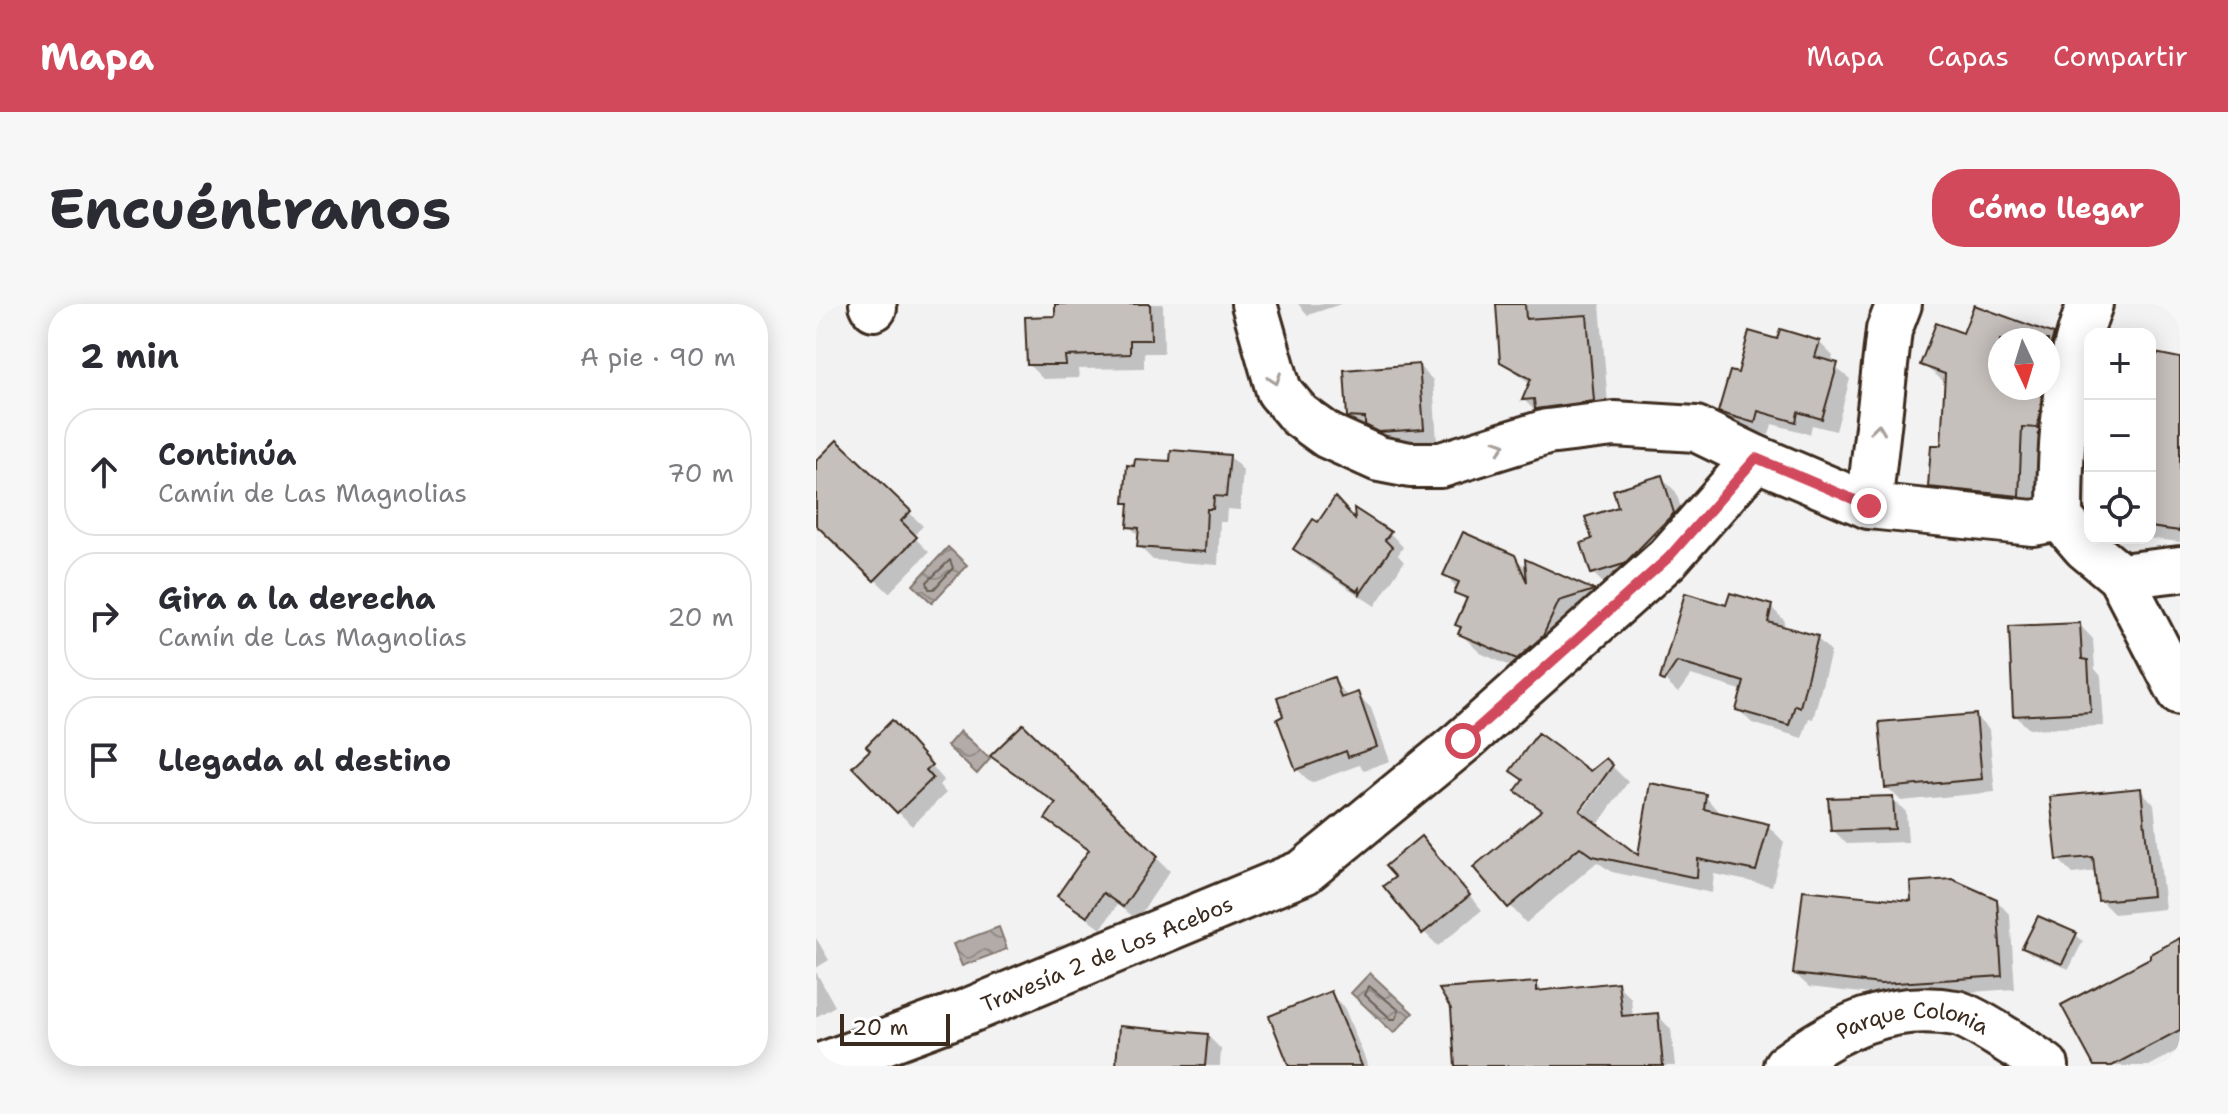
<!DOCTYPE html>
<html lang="es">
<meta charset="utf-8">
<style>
:root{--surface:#fff;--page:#f7f7f7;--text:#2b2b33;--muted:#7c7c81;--line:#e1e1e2;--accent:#d1495b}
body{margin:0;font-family:"Shantell Sans",sans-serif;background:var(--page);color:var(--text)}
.controls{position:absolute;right:24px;top:24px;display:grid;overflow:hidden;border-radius:16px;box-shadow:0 4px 20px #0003}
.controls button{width:72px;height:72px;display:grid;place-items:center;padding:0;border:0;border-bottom:2px solid var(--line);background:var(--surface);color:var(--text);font:40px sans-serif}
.compass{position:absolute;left:1172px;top:24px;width:72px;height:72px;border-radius:50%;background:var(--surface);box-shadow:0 4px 20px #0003;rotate:176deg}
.scale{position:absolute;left:24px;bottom:20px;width:110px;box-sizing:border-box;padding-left:8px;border:4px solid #3b2a1e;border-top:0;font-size:22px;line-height:28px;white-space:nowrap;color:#3b2a1e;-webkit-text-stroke:6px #fff;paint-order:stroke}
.stop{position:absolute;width:24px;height:24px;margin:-18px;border:6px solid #d1495b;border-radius:50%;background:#fff}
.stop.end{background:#d1495b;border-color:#fff;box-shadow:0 2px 8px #0008}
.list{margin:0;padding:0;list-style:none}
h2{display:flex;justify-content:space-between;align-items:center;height:104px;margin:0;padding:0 32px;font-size:34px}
h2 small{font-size:26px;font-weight:400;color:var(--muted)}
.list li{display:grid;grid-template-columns:52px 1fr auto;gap:24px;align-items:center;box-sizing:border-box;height:128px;margin:0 16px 16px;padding:0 16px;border:2px solid var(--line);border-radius:32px}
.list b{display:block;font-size:30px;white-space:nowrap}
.list p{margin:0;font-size:26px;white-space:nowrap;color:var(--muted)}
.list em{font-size:26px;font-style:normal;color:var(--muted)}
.icon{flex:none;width:44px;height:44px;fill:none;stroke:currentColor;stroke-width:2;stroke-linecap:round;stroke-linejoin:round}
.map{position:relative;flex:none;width:1364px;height:762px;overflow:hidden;border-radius:32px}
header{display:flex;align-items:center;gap:48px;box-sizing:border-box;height:112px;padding:0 40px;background:var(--accent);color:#fff}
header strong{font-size:38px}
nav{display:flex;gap:44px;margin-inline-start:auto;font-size:28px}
.intro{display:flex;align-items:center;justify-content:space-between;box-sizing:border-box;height:192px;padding:0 48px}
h1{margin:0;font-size:56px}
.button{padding:20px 36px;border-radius:32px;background:var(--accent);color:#fff;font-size:28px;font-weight:700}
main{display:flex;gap:48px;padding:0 48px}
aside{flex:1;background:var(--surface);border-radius:32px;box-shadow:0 4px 20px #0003}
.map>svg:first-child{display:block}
.water{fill:url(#water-waves);stroke:#827770;stroke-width:2}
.shadow{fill:#0003;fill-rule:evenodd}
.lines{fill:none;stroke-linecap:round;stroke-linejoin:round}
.shore{stroke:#6b5e55;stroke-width:2}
.building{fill:#c6c0bd;stroke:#3b2a1e;stroke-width:2}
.minor-casing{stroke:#3b2a1e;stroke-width:50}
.minor{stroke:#fff;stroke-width:44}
.oneway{stroke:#a79f9a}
.route{stroke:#d1495b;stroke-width:10}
.labels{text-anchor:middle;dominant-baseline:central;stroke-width:6;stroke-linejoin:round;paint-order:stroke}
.street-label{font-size:22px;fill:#3b2a1e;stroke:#fff}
</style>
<header>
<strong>Mapa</strong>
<nav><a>Mapa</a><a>Capas</a><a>Compartir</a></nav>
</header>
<div class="intro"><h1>Encuéntranos</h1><a class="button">Cómo llegar</a></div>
<main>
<aside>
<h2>2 min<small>A pie · 90 m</small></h2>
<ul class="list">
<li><svg class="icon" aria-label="ahead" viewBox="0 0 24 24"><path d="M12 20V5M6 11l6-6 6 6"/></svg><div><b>Continúa</b><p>Camín de Las Magnolias</p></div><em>70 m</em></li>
<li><svg class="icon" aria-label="right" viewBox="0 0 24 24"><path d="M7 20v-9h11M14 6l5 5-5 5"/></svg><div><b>Gira a la derecha</b><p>Camín de Las Magnolias</p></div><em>20 m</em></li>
<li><svg class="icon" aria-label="arrive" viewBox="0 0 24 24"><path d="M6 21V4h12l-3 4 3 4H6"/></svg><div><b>Llegada al destino</b></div></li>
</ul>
</aside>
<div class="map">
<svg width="1364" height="762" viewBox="0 0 1364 762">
<defs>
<pattern id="water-waves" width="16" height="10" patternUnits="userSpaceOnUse" patternTransform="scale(2)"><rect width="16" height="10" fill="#b2aba7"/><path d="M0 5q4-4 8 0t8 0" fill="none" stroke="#928b87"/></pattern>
</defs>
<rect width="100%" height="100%" fill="#f3f2f2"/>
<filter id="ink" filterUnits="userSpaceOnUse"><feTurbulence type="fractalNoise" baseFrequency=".0125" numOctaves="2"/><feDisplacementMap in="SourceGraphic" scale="16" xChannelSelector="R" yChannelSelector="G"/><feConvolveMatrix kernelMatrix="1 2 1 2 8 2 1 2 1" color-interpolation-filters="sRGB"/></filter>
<g filter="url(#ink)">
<g class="water">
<polygon points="132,243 151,261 116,299 97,281"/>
<polygon points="144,427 174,455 161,470 131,442"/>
<polygon points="183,623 191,645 146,662 137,640"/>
<polygon points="554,669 597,709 578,729 535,689"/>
</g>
<g class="shadow">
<polygon points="241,0 347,0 348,49 328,49 328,64 262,65 263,74 227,75 213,61 241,14"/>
<polygon points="482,0 525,0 492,11"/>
<polygon points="682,0 784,0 793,113 724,112 708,96 715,80 686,57"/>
<path d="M1149,31L1237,32L1253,48L1238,140L1222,139L1219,208L1131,199L1114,182L1127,144L1130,79L1107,61ZM1184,36H1232V84H1184Z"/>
<polygon points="963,38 1003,38 1017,52 1015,60 1034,75 1020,127 996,121 994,130 956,120 953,131 918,121 904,107 923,71"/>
<polygon points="603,62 617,76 621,138 579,141 558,127 547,127 533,112"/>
<polygon points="1334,68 1364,79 1364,238 1331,234"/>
<polygon points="21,138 107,222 97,232 113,248 73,289 0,218 0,160"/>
<polygon points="413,152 427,166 424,206 411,205 410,218 404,218 402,261 337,256 323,242 324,233 313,222 315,203 310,198 356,159"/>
<polygon points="846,174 860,188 871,224 791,283 777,269 778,236 805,204"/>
<polygon points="541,219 574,229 587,243 582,251 588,258 559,302 494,259 480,245"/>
<polygon points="698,253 712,266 711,258 777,288 795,306 722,374 664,349 644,329 646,325 641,321 651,299 630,270"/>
<polygon points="911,303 955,303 969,317 967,324 1001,334 1015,348 997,415 993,414 986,434 936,419 922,405 928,387 875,371 862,389 846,374"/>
<polygon points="1264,321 1277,335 1279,365 1285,372 1288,422 1213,425 1199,411"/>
<polygon points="517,376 532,393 541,390 555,404 574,457 548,466 543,461 495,479 481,465"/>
<polygon points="1159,412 1173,426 1179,488 1085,497 1071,483"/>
<polygon points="207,422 354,567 321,615 301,601 285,625 243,592 274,548 231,514 241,501 177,452"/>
<polygon points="90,432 128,476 123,481 130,489 96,522 38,463"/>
<path d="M790,456L812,478L781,522L824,554L889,492L905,511L952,522L968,538L956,582L898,570L896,589L796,568L781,558L710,619L660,564L726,509L702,486L708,478L697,467L774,469ZM783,477H788L760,516L756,514Z"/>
<polygon points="1324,486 1338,500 1349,605 1298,610 1284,596 1281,567 1257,570 1243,556"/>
<polygon points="1076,494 1090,508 1092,538 1031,540 1017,526"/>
<polygon points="605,535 666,606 622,642 608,628"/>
<polygon points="1180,596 1194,611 1199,685 1080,693 993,683 979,670 1098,600"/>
<polygon points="1260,631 1267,637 1253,665 1215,650 1208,643"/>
<polygon points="0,634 13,656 0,664"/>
<polygon points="1364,637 1364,745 1333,762 1280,762 1248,702"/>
<polygon points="0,668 19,702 0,713"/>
<polygon points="720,680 728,688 801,680 815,694 817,713 841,711 855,725 859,762 641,762"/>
<polygon points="514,690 528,703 552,762 476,762"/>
<polygon points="392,732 405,745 404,762 302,762"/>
</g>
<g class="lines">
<g class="shore">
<polygon points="134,256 137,264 118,285 113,285 111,278"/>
<polygon points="553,682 583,706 580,715 575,715 549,691"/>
</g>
</g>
<g class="building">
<polygon points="239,0 334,0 335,36 314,36 314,50 249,52 250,61 211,61 209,13 239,12"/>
<polygon points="680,0 709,0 710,15 771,11 778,97 719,105 718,95 706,96 715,75 684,58"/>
<polygon points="1158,1 1238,30 1232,49 1232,36 1184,36 1184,84 1227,84 1222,124 1206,123 1203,192 1112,183 1115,141 1125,141 1129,70 1104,61 1120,19 1147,29"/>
<polygon points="964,25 1004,37 999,53 1022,59 1006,115 982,108 980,118 942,107 939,119 902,108 914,67 922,69 933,27 961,35"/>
<polygon points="1334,48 1364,54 1364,227 1334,223"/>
<polygon points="603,60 608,125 563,128 549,121 549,114 531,113 528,66"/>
<polygon points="21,136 95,207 85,217 101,233 58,277 0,221 0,157"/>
<polygon points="355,146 414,151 410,193 398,192 397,205 391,205 389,248 321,243 323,224 311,223 313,199 308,199 311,161 318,162 319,155 354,157"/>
<polygon points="846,171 858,209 808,260 775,270 765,239 776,235 769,213 802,203 797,186"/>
<polygon points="519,193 539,215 538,204 575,228 569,236 576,243 544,290 543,284 541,287 477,245 497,215 502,218"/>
<polygon points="647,228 699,251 711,278 709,255 778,286 743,297 727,332 701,355 642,330 645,323 639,321 651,294 638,289 643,278 627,271"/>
<polygon points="869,289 910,301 914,289 956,301 952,318 1002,332 984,403 979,401 973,421 920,406 928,378 861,358 848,377 844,375"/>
<polygon points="1264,319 1266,355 1272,356 1275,408 1197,412 1193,322"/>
<polygon points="518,373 525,394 542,388 561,443 532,453 530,447 480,466 461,415 467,412 461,393"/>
<polygon points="1160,410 1166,475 1069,484 1063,418"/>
<polygon points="76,416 116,461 110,466 117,474 81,509 36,463 54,446 50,442"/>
<polygon points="207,420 342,552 307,603 287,589 271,613 241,592 273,546 229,515 240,499 174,452"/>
<polygon points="722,429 774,467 790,454 797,461 764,507 822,551 834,479 890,490 888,505 953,520 940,567 882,555 881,574 777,552 764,543 692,604 657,563 726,506 699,487 707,476 694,467"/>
<polygon points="1325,484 1336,592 1282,597 1277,553 1241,556 1234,493"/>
<polygon points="1077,492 1079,525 1015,527 1012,494"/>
<polygon points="605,532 654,591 606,630 567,582 579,573 569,562"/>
<polygon points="1136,575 1181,595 1186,672 1065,680 977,670 987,586 1095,597 1094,578"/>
<polygon points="1222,612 1261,629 1246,660 1206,644"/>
<polygon points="1364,634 1364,726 1296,762 1278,762 1245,701 1334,654 1334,650"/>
<polygon points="721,678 721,687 802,678 806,712 842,709 847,762 639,762 635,705 623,685"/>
<polygon points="515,687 546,762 473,762 453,712"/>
<polygon points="303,722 392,730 389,762 300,762"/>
</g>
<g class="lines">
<g class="minor-casing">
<g id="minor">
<polyline points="56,0 58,4"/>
<polyline points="438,0 463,87 483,111 512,132 563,155 594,161 625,161 731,128 798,120 880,125 940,154"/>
<polyline points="1053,202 1073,26 1083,0"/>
<path d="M1244,214C1244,142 1248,67 1274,0"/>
<polyline points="1304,272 1364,388"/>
<path id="s1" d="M4,762L152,707L488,568L647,437L852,254L940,154L1053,202L1217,219L1244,214L1269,243L1304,272L1364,265"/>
<path id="s2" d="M970,762C1021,724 1073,697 1140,709C1156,712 1214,751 1230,762"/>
</g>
</g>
<use href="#minor" class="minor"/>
</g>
<defs><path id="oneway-chevron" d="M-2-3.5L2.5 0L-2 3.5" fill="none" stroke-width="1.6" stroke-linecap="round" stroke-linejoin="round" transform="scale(2)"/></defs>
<g class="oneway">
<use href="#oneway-chevron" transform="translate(459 75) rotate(71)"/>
<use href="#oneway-chevron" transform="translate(1062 125) rotate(-83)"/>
<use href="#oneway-chevron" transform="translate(684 142) rotate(-17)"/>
</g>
</g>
<g class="lines" filter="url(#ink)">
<polyline class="route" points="647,437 852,254 940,154 1053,202"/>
</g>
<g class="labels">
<g class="street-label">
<text stroke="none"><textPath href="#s1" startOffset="308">Travesía 2 de Los Acebos</textPath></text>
<text stroke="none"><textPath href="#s2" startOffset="140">Parque Colonia</textPath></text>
</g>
</g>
</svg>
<div class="controls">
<button>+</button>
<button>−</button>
<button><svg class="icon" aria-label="locate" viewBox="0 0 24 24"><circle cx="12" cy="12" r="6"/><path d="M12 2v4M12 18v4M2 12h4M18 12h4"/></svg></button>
</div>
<svg class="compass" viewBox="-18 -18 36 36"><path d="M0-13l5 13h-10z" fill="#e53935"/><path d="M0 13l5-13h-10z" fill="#7c7c81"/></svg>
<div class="scale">20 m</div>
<div class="stop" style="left:647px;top:437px"></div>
<div class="stop end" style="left:1053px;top:202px"></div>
</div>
</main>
